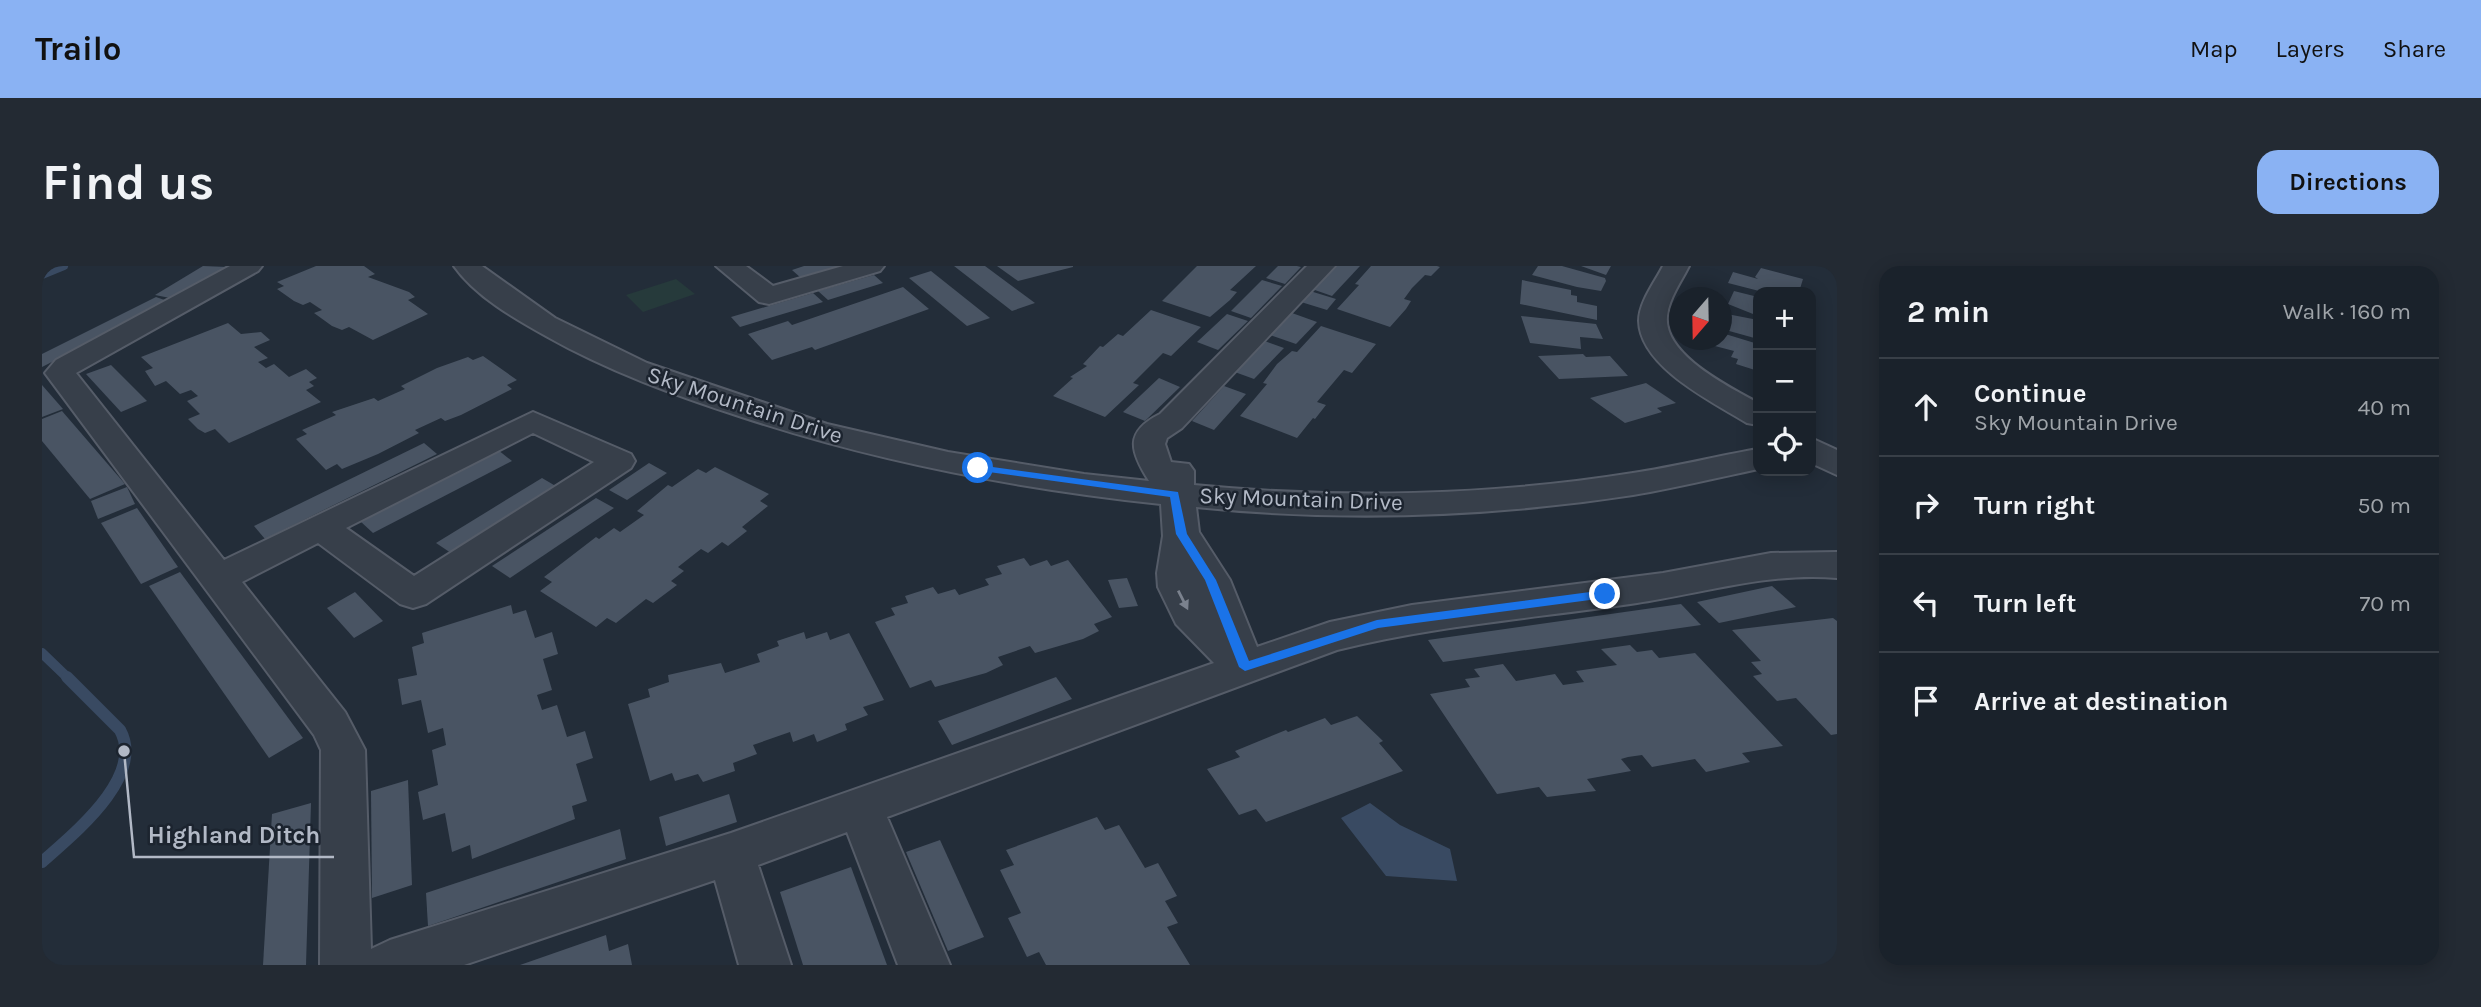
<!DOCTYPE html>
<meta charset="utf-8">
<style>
:root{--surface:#1a222b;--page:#232a33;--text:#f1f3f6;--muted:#9fa4a9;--line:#383f47;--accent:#8ab2f3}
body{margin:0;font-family:Karla,sans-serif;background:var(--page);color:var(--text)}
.controls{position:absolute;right:21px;top:21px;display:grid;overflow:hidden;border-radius:14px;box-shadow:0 4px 18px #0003}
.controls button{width:63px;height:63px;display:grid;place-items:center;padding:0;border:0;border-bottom:2px solid var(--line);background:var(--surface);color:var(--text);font:35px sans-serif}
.compass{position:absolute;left:1627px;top:21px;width:63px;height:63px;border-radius:50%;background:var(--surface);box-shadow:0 4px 18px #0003;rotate:200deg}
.stop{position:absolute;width:21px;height:21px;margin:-16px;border:5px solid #1a73e8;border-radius:50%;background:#fff}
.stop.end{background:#1a73e8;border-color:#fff;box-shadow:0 2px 7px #0008}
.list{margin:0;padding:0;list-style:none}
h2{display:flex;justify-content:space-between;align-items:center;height:91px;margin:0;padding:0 28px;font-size:30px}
h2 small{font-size:23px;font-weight:400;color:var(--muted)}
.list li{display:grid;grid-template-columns:46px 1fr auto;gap:21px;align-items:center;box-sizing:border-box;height:98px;padding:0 28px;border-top:2px solid var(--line)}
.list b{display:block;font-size:26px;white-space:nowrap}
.list p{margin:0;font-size:23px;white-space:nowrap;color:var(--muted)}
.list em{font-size:23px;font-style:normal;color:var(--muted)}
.icon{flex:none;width:38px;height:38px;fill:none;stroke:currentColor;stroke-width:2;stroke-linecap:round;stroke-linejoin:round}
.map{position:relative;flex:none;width:1795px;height:699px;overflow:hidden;border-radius:21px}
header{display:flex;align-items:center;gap:42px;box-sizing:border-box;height:98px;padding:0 35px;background:var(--accent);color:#111}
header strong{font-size:33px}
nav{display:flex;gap:38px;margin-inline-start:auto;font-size:24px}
.intro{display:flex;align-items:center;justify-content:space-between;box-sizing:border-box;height:168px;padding:0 42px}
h1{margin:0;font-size:49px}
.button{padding:18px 32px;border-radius:21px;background:var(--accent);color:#111;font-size:24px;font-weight:700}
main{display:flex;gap:42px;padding:0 42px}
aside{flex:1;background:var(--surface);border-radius:21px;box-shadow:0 4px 18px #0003}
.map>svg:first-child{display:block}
.green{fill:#263a3b}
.water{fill:#394a62}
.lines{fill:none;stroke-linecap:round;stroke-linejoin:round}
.stream-far2{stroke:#394a62;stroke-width:8}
.stream-far1{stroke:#394a62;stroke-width:10}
.stream{stroke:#394a62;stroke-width:12}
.building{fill:#495463}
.minor-casing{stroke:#555c68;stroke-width:4}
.minor{fill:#373f4a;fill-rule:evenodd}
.oneway{fill:#7b828e}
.route{fill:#1a73e8}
.labels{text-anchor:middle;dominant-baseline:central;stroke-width:5;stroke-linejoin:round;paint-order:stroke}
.street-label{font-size:23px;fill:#b2b9c6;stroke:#1c242f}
.leader{fill:none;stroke:#b2b9c6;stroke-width:2.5}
.callout-dot{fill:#b2b9c6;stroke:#1c242f;stroke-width:2.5}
.callout-label{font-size:24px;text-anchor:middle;font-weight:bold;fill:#b2b9c6;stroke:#1c242f;stroke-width:5;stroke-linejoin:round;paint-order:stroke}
</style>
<header>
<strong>Trailo</strong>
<nav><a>Map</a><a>Layers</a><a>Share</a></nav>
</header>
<div class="intro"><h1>Find us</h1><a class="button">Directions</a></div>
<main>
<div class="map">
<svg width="1795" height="699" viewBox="0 0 1795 699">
<rect width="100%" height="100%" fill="#232d39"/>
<polygon class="green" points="634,13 653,28 601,46 584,29"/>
<polygon class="water" points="1328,537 1358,559 1408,583 1415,615 1344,610 1299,552"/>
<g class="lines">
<polyline class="stream-far2" points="0,9 22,0"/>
<polyline class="stream-far1" points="0,387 27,413"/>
<path class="stream" d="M0,596C30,569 104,511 78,464L25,411"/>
</g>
<g class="building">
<polygon points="161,0 185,1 133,33 113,29"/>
<polygon points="274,0 322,0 333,8 326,11 367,26 373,31 366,34 386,48 331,74 307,61 300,64 290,60 272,47 280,44 268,36 261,39 252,35 235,23 242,20 235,16"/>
<polygon points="762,0 799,0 799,1 759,12 750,4"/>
<polygon points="912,0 943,0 993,37 970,45"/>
<polygon points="955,0 1031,0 1031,1 976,15"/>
<polygon points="1155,0 1214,0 1188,24 1195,26 1188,34 1168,51 1120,35"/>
<polygon points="1236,0 1255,0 1259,1 1243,18 1224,12"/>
<polygon points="1292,0 1318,0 1290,30 1270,23"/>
<polygon points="1329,0 1395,0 1398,1 1389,10 1383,9 1370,22 1362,33 1369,35 1364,43 1348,61 1295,43 1317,19 1313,18"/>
<polygon points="1496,0 1520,0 1563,12 1564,15 1559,25 1535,21 1490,9"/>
<polygon points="1539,0 1569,0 1564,9"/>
<polygon points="1719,2 1761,13 1757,26 1721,26 1686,17 1691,6 1716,13 1713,11"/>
<polygon points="889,5 948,52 925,60 867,12"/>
<polygon points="832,9 841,17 786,34 776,25"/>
<polygon points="1220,14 1240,20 1209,52 1189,45"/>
<polygon points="1480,14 1529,24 1529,29 1535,30 1535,36 1555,40 1555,54 1478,38"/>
<polygon points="861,21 887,43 773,84 770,81 730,94 706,68 746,55 750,59"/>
<polygon points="1268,25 1294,33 1285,44 1259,36"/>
<polygon points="1692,25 1716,31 1716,50 1686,38"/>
<polygon points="771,27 781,36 698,61 689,51"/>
<polygon points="114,31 128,36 0,101 0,88"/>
<polygon points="1109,44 1159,61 1129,90 1121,87 1091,117 1097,119 1063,151 1011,130 1031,112 1028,111 1045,100 1041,98 1058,80 1061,81 1076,68 1081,70"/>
<polygon points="1250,47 1275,56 1254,78 1228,69"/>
<polygon points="1680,47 1716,54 1716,73 1680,63"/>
<polygon points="1185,48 1206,55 1176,84 1155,76"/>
<polygon points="1479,50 1554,58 1561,73 1538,71 1539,83 1488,77"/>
<polygon points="186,57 199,68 219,66 228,74 212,81 226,92 216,96 224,102 232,98 247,111 264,103 275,112 267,116 272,120 264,124 279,136 187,177 173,163 163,167 156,163 146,153 158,148 145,135 156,130 149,124 138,128 124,115 113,120 103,105 111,102 99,91"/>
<polygon points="1279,60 1334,78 1310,107 1302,104 1275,136 1284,139 1273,153 1271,152 1255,172 1198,150 1225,118 1221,117 1235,98 1250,85 1255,86"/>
<polygon points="1680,67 1716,78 1716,105 1694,98 1696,93 1689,91 1692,85 1669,79 1671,74 1680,74"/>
<polygon points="1220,74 1242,82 1212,113 1190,105"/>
<polygon points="1541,88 1544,91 1568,90 1586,110 1517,113 1496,90"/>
<polygon points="441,90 475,114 465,119 470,123 419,149 403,155 399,152 373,164 377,167 336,188 300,203 295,198 284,204 254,173 265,168 260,164 294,149 290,146 332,132 336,135 363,123 359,120 395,102 426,91 431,94"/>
<polygon points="69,99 105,135 79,146 44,108"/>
<polygon points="1117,112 1138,121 1103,155 1081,146"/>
<polygon points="1604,117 1634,137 1615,142 1620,146 1583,157 1548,132"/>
<polygon points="0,119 21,143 0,151"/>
<polygon points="1182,120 1204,128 1172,164 1150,155"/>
<polygon points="20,145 83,218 48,233 0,175 0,153"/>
<polygon points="382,177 395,188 223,273 212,260"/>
<polygon points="456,184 470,195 331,267 318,255"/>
<polygon points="607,197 625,207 585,234 567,224"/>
<polygon points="673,201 727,228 718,235 726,240 700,261 705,265 686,280 680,276 666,287 659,283 636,301 642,305 629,315 635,319 611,337 604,333 574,357 565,352 554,361 498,325 510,316 502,311 554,271 557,273 572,262 578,266 602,249 595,245 626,219 630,221 656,203 664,207"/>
<polygon points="500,212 517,222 412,289 394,277"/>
<polygon points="85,221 93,238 56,253 49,235"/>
<polygon points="554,232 572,242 468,312 450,300"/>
<polygon points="95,242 136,301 99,318 59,257"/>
<polygon points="982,292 988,300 1005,294 1009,300 1026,294 1070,351 1052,358 1057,365 1041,373 993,387 988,380 956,391 961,399 944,407 893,421 889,414 868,422 833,356 853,349 849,342 866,337 863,330 891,321 896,328 913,323 917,329 947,319 943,313 960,308 955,300"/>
<polygon points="138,306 261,472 227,492 107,320"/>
<polygon points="1085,312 1096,340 1077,342 1066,314"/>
<polygon points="1730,320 1754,341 1677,357 1655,336"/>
<polygon points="313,326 341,355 312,372 285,342"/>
<polygon points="1639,338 1659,359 1401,396 1386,374"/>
<polygon points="469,339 471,348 484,344 493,372 510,366 516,388 501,393 510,424 495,429 500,444 515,439 525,471 543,465 551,492 534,498 545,535 530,540 533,553 430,593 428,579 410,586 403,547 381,554 376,526 396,519 390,484 404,479 401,462 386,467 379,434 360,439 356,413 375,409 370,381 382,377 380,367"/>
<polygon points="1791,352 1795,355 1795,468 1789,469 1754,432 1735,435 1711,410 1720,408 1709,396 1719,395 1690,364"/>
<polygon points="762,366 764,373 785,366 788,374 807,367 842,434 821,441 826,449 803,458 805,464 775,476 772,468 751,476 748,466 711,479 715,488 691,497 693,505 661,516 656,508 633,515 630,507 608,515 586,438 608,431 606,423 627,416 626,409 679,397 683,407 718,396 715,388 737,380 735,375"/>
<polygon points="1588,379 1595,386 1610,384 1617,392 1653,387 1741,480 1700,487 1708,496 1664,506 1653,493 1610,501 1600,489 1586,491 1579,493 1589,505 1545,513 1554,525 1505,531 1497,521 1455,528 1388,428 1428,421 1423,413 1438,411 1432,403 1461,398 1474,415 1513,408 1521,419 1542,416 1534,405 1575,399 1559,383"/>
<polygon points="1014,411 1030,433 910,479 896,455"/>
<polygon points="1315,450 1341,475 1337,477 1361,505 1224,556 1214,543 1197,549 1165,503 1198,491 1193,485 1244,464 1246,466 1283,452 1289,459"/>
<polygon points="366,514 370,619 330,632 329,525"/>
<polygon points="687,528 695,556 624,580 617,551"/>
<polygon points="269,537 264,699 221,699 230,548"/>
<polygon points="1055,551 1063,564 1077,559 1103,602 1116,597 1135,630 1123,635 1136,657 1125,661 1148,699 1004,699 997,686 985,691 966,652 979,647 958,604 972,599 964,584"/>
<polygon points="578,563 584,593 386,660 384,627"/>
<polygon points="898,574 942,671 906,685 864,586"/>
<polygon points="809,601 845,699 761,699 738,626"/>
<polygon points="564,669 567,685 586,678 590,699 478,699"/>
</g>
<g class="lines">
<g class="minor-casing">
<g id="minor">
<path d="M188,0H220L216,5L34,107L182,294L491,146L589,188L593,195L589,202L384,338L371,342L358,338L276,277L200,316L303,446L323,484L329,683L348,674L689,567L1172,397L1134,358L1116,321L1115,307L1121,270L1119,238C977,223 836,196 700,151C632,129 566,105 504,70C473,53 433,30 412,0H440L513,52L605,97L785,158L906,186L1042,208L1107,215C1088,185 1082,166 1118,148L1265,0H1293L1140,162L1125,172L1123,178L1129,196L1147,198L1152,205V219C1296,233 1448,230 1591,207C1633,201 1675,190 1716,183V203C1674,212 1633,222 1591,229C1448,251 1298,256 1154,241L1157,266L1188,314L1215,381L1288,356L1370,339L1621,307L1729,287L1795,286V312C1727,306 1662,327 1595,337C1495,352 1394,359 1295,384L845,551L908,699H856L805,566L716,599L749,699H697L673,614L422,699H278L279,484L272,469L3,107L14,94ZM491,167L552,196L372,310L304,262Z"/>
<polygon points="674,0 704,0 731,20 801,0 842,0 838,5 727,38 717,36"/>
<path d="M1621,0H1647C1639,16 1627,32 1625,50C1621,89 1688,121 1716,137V159L1705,157C1671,136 1598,101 1597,55C1597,36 1613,16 1621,0Z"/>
<polygon points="1769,172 1795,184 1795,209 1769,197"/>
</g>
</g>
<use href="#minor" class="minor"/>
</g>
<defs><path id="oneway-solid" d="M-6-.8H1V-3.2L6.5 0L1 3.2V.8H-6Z" transform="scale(1.75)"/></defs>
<use class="oneway" href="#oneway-solid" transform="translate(1141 334) rotate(63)"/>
<polygon class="route" points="936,199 1136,226 1145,268 1174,314 1207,395 1335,354 1563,324 1568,328 1563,332 1336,362 1203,405 1197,401 1163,314 1134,268 1128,231 932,204"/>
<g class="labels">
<g class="street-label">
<text transform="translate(703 139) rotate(18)">Sky Mountain Drive</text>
<text transform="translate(1259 233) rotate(2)">Sky Mountain Drive</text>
</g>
</g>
<path class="leader" d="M82 485L92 591H292"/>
<circle class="callout-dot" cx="82" cy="485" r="7"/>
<g class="callout-label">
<text x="192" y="577">Highland Ditch</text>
</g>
</svg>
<div class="controls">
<button>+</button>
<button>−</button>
<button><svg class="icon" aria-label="locate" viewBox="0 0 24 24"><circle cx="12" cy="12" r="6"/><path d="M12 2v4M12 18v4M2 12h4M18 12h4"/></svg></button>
</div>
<svg class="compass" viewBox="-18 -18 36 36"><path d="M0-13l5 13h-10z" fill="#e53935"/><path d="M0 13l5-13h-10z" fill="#9fa4a9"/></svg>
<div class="stop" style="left:936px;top:202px"></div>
<div class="stop end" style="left:1563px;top:328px"></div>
</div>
<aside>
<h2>2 min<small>Walk · 160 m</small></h2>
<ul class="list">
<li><svg class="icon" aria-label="ahead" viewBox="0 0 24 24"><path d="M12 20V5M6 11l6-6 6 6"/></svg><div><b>Continue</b><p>Sky Mountain Drive</p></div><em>40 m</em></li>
<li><svg class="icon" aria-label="right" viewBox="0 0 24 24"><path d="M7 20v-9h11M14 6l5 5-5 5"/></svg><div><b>Turn right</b></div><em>50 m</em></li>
<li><svg class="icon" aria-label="left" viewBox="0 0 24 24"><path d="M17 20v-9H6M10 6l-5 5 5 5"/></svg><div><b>Turn left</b></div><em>70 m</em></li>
<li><svg class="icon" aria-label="arrive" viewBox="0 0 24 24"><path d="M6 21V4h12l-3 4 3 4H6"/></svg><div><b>Arrive at destination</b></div></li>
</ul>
</aside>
</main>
